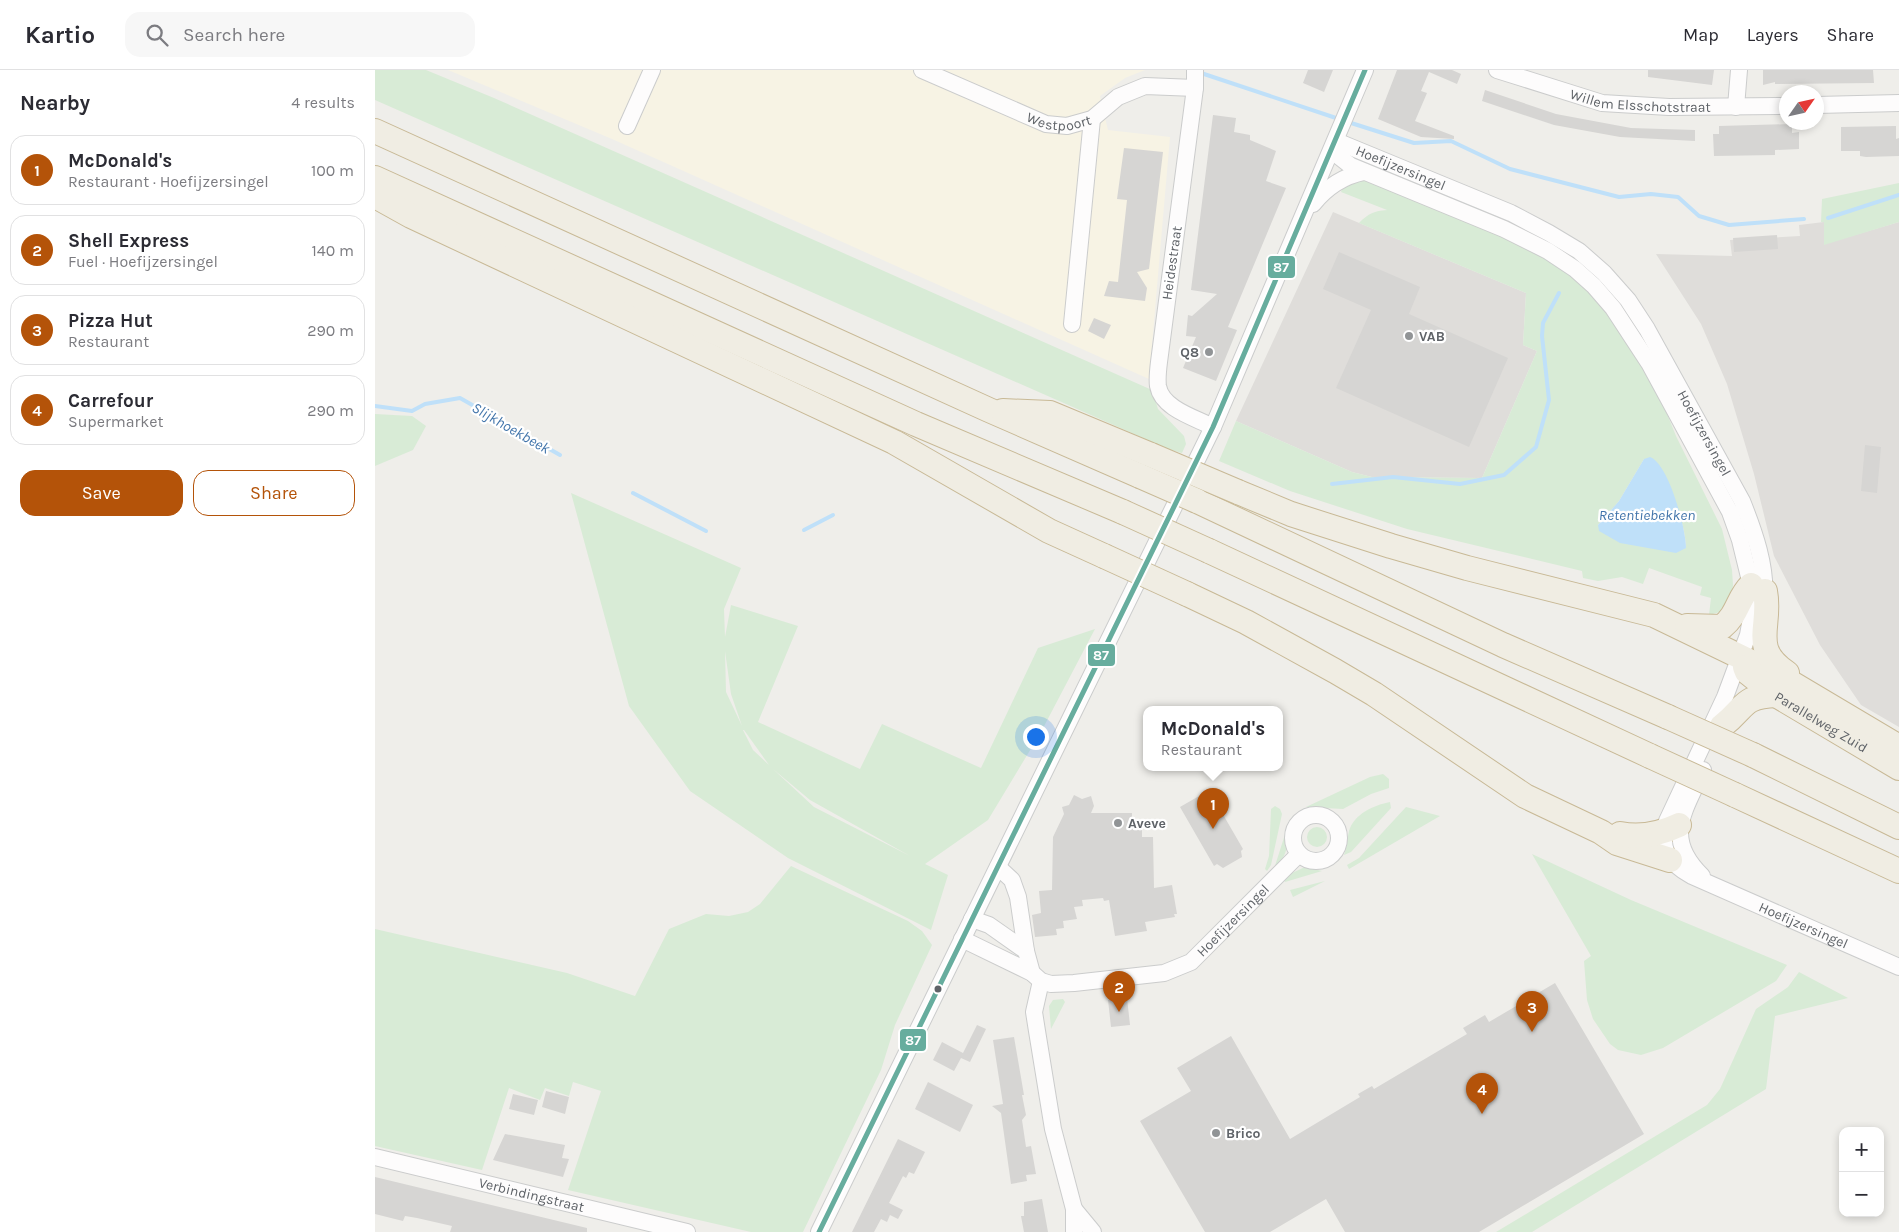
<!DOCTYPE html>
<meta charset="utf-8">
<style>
:root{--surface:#fff;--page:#f7f7f7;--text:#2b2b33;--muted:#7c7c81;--line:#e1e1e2;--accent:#b45309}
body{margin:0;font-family:Karla,sans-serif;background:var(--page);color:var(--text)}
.controls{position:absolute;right:15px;bottom:15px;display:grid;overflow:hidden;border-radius:10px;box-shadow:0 2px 8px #0003}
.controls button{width:45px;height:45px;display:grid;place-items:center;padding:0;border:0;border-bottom:1px solid var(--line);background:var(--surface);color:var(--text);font:25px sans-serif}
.compass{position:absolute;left:1404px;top:15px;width:45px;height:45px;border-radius:50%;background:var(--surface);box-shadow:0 2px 8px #0003;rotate:56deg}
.you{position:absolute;left:660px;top:666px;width:18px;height:18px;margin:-12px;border:4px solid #fff;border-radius:50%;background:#1a73e8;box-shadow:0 0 0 8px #1a73e833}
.badge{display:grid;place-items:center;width:32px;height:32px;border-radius:50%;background:var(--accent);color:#fff;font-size:16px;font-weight:700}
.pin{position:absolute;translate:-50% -41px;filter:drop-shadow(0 1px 2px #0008)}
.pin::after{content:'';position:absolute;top:26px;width:18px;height:15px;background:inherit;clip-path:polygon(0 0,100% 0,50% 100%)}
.popup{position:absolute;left:768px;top:636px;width:140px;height:65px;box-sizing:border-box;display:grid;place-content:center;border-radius:10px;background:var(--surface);filter:drop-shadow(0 1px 4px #0005);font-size:16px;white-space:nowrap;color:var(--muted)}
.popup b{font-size:19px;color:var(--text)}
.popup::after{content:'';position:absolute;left:50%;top:100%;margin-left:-10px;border:10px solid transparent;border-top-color:var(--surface)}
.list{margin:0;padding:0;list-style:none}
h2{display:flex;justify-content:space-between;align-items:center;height:65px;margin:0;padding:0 20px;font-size:21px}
h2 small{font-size:16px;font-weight:400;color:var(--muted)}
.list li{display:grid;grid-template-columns:32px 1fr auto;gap:15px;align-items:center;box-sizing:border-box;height:70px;margin:0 10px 10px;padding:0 10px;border:1px solid var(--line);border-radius:15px}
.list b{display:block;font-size:19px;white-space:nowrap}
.list p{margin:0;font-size:16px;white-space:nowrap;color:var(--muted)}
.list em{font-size:16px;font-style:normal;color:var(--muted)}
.actions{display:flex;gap:10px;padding:15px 20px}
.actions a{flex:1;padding:11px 0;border:1px solid var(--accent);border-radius:15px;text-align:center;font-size:18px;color:var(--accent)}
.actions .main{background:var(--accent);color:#fff}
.icon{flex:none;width:28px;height:28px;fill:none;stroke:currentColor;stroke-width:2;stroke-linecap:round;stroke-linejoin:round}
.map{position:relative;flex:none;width:1524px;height:1162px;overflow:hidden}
header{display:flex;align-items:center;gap:30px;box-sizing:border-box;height:70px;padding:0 25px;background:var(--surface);border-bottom:1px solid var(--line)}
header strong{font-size:24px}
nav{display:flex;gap:28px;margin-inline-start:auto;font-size:18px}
.search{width:350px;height:45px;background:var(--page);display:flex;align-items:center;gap:12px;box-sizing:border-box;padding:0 18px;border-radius:15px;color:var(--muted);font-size:19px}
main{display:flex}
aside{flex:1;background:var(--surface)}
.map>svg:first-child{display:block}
.commercial{fill:#f7f3e4}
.industrial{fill:#dfddda}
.green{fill:#d8ebd6;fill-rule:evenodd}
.water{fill:#bfe0f9}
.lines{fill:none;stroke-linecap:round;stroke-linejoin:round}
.stream{stroke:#bfe0f9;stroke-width:4}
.building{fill:#d6d5d3}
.minor-casing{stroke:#cbcccc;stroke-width:18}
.highway-casing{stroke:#c8b996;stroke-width:26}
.minor{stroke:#fdfcfc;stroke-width:16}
.highway{stroke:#f0ede3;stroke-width:24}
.highway-bridge-casing{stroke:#c8b996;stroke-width:26;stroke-linecap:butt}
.highway-bridge{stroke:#f0ede3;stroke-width:24}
.bus-1-casing{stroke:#fff;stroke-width:9}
.bus-1{stroke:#67ad9e;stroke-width:5}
.poi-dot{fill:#919496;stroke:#fff;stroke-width:2}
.bus-dot{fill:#5f6368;stroke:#fff;stroke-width:2}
.labels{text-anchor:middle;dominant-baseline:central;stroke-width:4.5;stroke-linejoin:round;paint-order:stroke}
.street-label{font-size:14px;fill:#5f6368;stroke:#fff}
.poi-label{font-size:14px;font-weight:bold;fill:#5f6368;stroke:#fff;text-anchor:start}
.water-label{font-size:15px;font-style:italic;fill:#4174aa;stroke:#fff}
.line-badge{stroke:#fff;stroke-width:2}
.badge-label{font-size:14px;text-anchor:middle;font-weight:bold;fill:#fff}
</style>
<header>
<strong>Kartio</strong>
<div class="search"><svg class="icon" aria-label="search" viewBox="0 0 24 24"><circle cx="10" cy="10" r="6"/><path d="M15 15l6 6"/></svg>Search here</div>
<nav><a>Map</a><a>Layers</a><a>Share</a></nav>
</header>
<main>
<aside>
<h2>Nearby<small>4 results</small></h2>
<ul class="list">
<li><span class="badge">1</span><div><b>McDonald's</b><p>Restaurant · Hoefijzersingel</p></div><em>100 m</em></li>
<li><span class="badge">2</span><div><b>Shell Express</b><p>Fuel · Hoefijzersingel</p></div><em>140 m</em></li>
<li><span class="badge">3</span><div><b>Pizza Hut</b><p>Restaurant</p></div><em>290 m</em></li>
<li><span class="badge">4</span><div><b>Carrefour</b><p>Supermarket</p></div><em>290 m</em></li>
</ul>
<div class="actions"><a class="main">Save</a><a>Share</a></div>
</aside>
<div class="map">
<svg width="1524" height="1162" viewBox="0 0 1524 1162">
<rect width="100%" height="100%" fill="#efeeea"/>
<polygon class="commercial" points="73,0 770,0 750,8 725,26 733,60 795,67 774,309 237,69"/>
<g class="industrial">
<polygon points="958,142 1151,223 1148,275 1162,281 1107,408 997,407 977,402 861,351"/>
<polygon points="1449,152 1449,174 1524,152 1524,657 1486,635 1445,575 1399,486 1379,404 1352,314 1326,254 1281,184 1357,186 1355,170 1425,166 1424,155"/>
</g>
<g class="green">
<polygon points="0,0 51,0 119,28 777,320 783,339 809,366 811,374 807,383 793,379 0,30"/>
<path d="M985,109L998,112L1164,182L1198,205L1223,228L1282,319L1301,366L1347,459L1357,500L1358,515L1357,526L1345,542L1334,545L1336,528L1325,525L1327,517L1274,498L1268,514L1247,507L1223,511L1208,508L1207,501L1032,459L915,421L844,391L861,351L977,402L997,407L1107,408L1162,281L1148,275L1151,223L984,153C994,143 999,141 1012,140L966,122L968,117ZM1269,389C1289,417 1310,442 1311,478L1287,480L1223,455L1244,431Z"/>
<polygon points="1524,113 1524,152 1449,175 1449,152 1446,152 1447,129"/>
<polygon points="0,344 37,346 51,356 38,380 0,396"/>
<path d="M196,423L366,498L349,539L350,567L356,535L423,556L383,652L485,699L507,654L606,698L663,578L720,559L666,662L613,750L550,794L573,805L556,860L413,788L315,721L254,636ZM350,581L356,624L367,656L351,622ZM368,660H369L394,695L378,680ZM398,699L435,730L535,786L439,737Z"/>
<polygon points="1008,704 1014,709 1014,718 996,724 968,739 931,737 995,707"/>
<path d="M1015,732L1016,738L976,782L969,785C972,777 972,769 974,761C979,744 999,735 1015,732Z"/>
<polygon points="900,736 905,739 907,744 896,795 892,801 890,799 894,786 896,739"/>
<polygon points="1031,737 1065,746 974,799 972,795 984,788"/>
<circle cx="942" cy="767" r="10"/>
<path d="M912,758C912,778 914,783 899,799Z"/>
<polygon points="1157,784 1256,830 1412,895 1401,911 1288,978 1266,985 1243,980 1235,974 1218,949 1212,930 1209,891 1216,886"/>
<polygon points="416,796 533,851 547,861 557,875 520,955 506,1000 428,1162 376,1162 193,1120 226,1021 198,1012 194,1026 170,1018 165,1030 134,1018 107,1100 0,1076 0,859 192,903 260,926 294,859 331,844 354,846 373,842 385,834"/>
<polygon points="930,797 947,801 910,812 909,810 917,803"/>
<polygon points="950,811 918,827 915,820"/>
<polygon points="1424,902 1473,928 1400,946 1391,1019 1157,1162 1121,1162 1332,1035 1345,1019 1381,939 1413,917"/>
<polygon points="688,929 690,932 676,959 674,936 678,930"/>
</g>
<path class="water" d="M1275,387C1294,394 1311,459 1311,478L1301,483L1245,473L1224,461L1223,455L1244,431L1269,389Z"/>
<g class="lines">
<g class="stream">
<polyline points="826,3 964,49"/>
<polyline points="973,52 1039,73 1076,71 1135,99 1244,127 1276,124 1303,127 1324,146 1354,155 1429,149"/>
<polyline points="1453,148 1524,125"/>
<polyline points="0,336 37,341 50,334 85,328 185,385"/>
<polyline points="957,414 1018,407 1085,414 1129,405 1161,377 1174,330 1167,266 1168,253 1184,223"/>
<polyline points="258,423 331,461"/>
<polyline points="429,460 458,445"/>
</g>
</g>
<g class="building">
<polygon points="933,0 958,0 949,22 928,13"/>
<polygon points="1022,0 1077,0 1086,4 1082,14 1054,2 1046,21 1052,23 1040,51 1079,66 1079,69 1046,67 1003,49"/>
<polygon points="1273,0 1339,0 1337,15 1273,7"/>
<polygon points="1388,0 1498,0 1499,13 1400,14 1400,12 1388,15"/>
<polygon points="1110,20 1181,44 1256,58 1320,60 1320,71 1245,67 1179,55 1107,31"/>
<polygon points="838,45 861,48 859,62 875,65 875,70 901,81 891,111 911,118 853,257 862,260 841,311 808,298 821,267 811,266 813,245 817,246 842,224 816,220"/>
<polygon points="1417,54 1417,63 1424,62 1424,79 1400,80 1400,85 1339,86 1338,64 1344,64 1344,56"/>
<polygon points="1521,56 1521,69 1524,68 1524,86 1491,87 1485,86 1485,81 1466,81 1466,57"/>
<polygon points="749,78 788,82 774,199 762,202 772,218 770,231 729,226 734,211 743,212 752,130 742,129"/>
<polygon points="1402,165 1403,179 1359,182 1358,168"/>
<polygon points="964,182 1045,217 1034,244 1133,288 1094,377 961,318 996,240 948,219"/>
<polygon points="719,248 736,255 729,269 713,261"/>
<polygon points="1490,375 1506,377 1502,423 1486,421"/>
<polygon points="831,722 833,724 835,722 868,779 866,781 867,787 848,798 842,794 839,796 805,737"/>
<polygon points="699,725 707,729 716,726 719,736 716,743 757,743 757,748 761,748 761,754 767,755 767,767 778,767 779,818 797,815 802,844 799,844 800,847 770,852 772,861 740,866 734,830 729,831 728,828 707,830 708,836 699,837 702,849 688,851 689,858 681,859 682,865 660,867 657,845 666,843 664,821 677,820 678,767 689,744 687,737 694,735"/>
<polygon points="1180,913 1269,1064 1104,1162 970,1162 951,1129 895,1162 830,1162 765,1051 816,1021 802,998 856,966 915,1069 985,1027 983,1024 997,1016 999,1019 1092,964 1088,958 1110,945 1114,952"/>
<polygon points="752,928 755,955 736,957 733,930"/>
<polygon points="602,955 611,959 595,992 586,988 579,1001 558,990 567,972 588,983"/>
<polygon points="639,967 649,1025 647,1025 651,1045 647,1050 651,1077 656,1076 661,1104 651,1105 652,1111 636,1114 626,1043 617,1036 628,1034 618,970"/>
<polygon points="553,1012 598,1035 585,1062 540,1039"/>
<polygon points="171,1021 194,1027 190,1044 167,1037"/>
<polygon points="138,1024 163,1030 159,1045 134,1039"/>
<polygon points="130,1064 190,1075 187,1088 194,1089 188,1107 118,1090"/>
<polygon points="523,1069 550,1082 539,1104 534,1102 531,1108 528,1106 514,1133 528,1140 523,1149 515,1145 512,1152 506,1149 499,1162 477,1162"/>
<polygon points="0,1107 212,1158 212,1162 75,1162 77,1156 42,1148 30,1146 28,1151 0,1144"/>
<polygon points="667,1129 673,1162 649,1162 646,1146 649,1146 649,1132"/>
</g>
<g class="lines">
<g class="minor-casing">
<g id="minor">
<path id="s1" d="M547,0L671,54L692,56L717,49L743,27L770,16L820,18"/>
<path d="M820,0V18L784,292C783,300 782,309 783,316C787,339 821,348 838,357"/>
<path id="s2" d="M1122,0L1227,33L1294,37L1412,36"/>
<polyline points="1442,35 1524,33"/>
<polyline points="1361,37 1364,0"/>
<polyline points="252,56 277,0"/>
<path id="s3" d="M961,71L1136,143L1174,163L1204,181L1229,203L1253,230L1272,259L1367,431C1379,461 1392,497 1389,530"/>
<path id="s4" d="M957,81L976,96L1129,159L1173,181L1200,199L1219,216L1238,238L1274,293L1355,442L1365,470L1376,515L1377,543L1373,565L1350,627L1292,751C1283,778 1293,793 1317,806L1524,897"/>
<path d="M938,134C951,118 969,106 989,102"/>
<polyline points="697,254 717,49"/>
<circle cx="941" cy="768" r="23"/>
<polyline points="623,797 637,810 643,827 651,881 657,903"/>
<path d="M1327,806C1288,768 1309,742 1328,700"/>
<polyline points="597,849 614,855 651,881"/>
<path id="s5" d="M587,869L657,903L666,911L676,914L699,913L789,903L816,892L924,784"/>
<polyline points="666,911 659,942 662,961 678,1059 699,1139 699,1162"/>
<path id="s6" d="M0,1087L312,1162"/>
<polyline points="699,1139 718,1162"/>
<polyline points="444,1162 838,357 990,0"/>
</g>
</g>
<g class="highway-casing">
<g id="highway">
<polyline points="0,61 614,340 765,406"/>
<polyline points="0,108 541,354 748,442"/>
<polyline points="0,126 36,146 519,372 674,461 729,486"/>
<polyline points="628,341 675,343 776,385"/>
<polyline points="863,422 916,444 1016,476 1092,498 1279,545 1403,605 1524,677"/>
<polyline points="822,431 1128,575 1293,647"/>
<polyline points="834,481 1275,686"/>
<path d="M1390,521C1397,556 1374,578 1412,603"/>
<polyline points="812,524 871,552 960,601 999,624 1150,726 1226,762 1242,773 1295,790"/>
<path d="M1312,556L1347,557C1364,543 1362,529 1376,515"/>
<path id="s7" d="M1370,597L1372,602L1401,625L1524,698"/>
<path d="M1347,656C1372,637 1365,627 1401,625"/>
<polyline points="1378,685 1524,757"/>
<polyline points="1360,725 1524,801"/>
<path d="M1245,764C1265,768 1285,764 1304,755"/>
</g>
</g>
<use href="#minor" class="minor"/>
<use href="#highway" class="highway"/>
<g class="highway-bridge-casing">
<g id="highway-bridge">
<polyline points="776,385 863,422"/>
<polyline points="765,406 822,431"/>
<polyline points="748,442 834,481"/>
<polyline points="729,486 812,524"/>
<polyline points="1293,647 1378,685"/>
<polyline points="1275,686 1360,725"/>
</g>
</g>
<use href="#highway-bridge" class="highway-bridge"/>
<g class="bus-1-casing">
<polyline id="bus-1" points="444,1162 838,357 990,0"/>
</g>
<use href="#bus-1" class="bus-1"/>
</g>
<g class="poi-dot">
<circle cx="1034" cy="266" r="5"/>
<circle cx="834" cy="282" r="5"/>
<circle cx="743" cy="753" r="5"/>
<circle cx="841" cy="1063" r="5"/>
</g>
<circle class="bus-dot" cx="563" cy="919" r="4.5"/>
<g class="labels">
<g class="street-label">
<text stroke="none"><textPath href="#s2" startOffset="148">Willem Elsschotstraat</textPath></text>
<text stroke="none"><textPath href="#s1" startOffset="148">Westpoort</textPath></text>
<text stroke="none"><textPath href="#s3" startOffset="70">Hoefijzersingel</textPath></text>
<text transform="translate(797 193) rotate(-82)">Heidestraat</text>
<text stroke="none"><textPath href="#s3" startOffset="490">Hoefijzersingel</textPath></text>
<text stroke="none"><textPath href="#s7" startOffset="95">Parallelweg Zuid</textPath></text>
<text stroke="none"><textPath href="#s5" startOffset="302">Hoefijzersingel</textPath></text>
<text stroke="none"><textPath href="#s4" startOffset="1080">Hoefijzersingel</textPath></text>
<text stroke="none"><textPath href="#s6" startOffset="161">Verbindingstraat</textPath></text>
</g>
<g class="poi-label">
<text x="1044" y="266">VAB</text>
<text x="824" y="282" text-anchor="end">Q8</text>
<text x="753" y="753">Aveve</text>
<text x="851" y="1063">Brico</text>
</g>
<g class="water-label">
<text transform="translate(136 358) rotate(30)">Slijkhoekbeek</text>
<text x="1272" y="445">Retentiebekken</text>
</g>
</g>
<g class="line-badge">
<rect x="892" y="185" width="29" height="24" rx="5" fill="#67ad9e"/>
<rect x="712" y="573" width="29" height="24" rx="5" fill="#67ad9e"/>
<rect x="524" y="958" width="28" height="24" rx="5" fill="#67ad9e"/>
</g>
<g class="badge-label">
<text x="906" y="202">87</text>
<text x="726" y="590">87</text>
<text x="538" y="975">87</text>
</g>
</svg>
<div class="controls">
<button>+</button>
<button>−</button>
</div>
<svg class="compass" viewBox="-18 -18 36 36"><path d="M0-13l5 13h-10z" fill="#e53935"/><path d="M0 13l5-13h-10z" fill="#7c7c81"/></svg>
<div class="you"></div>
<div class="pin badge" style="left:838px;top:759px">1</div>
<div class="popup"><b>McDonald's</b>Restaurant</div>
<div class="pin badge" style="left:744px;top:942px">2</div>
<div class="pin badge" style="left:1157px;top:962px">3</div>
<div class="pin badge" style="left:1107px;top:1044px">4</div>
</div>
</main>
